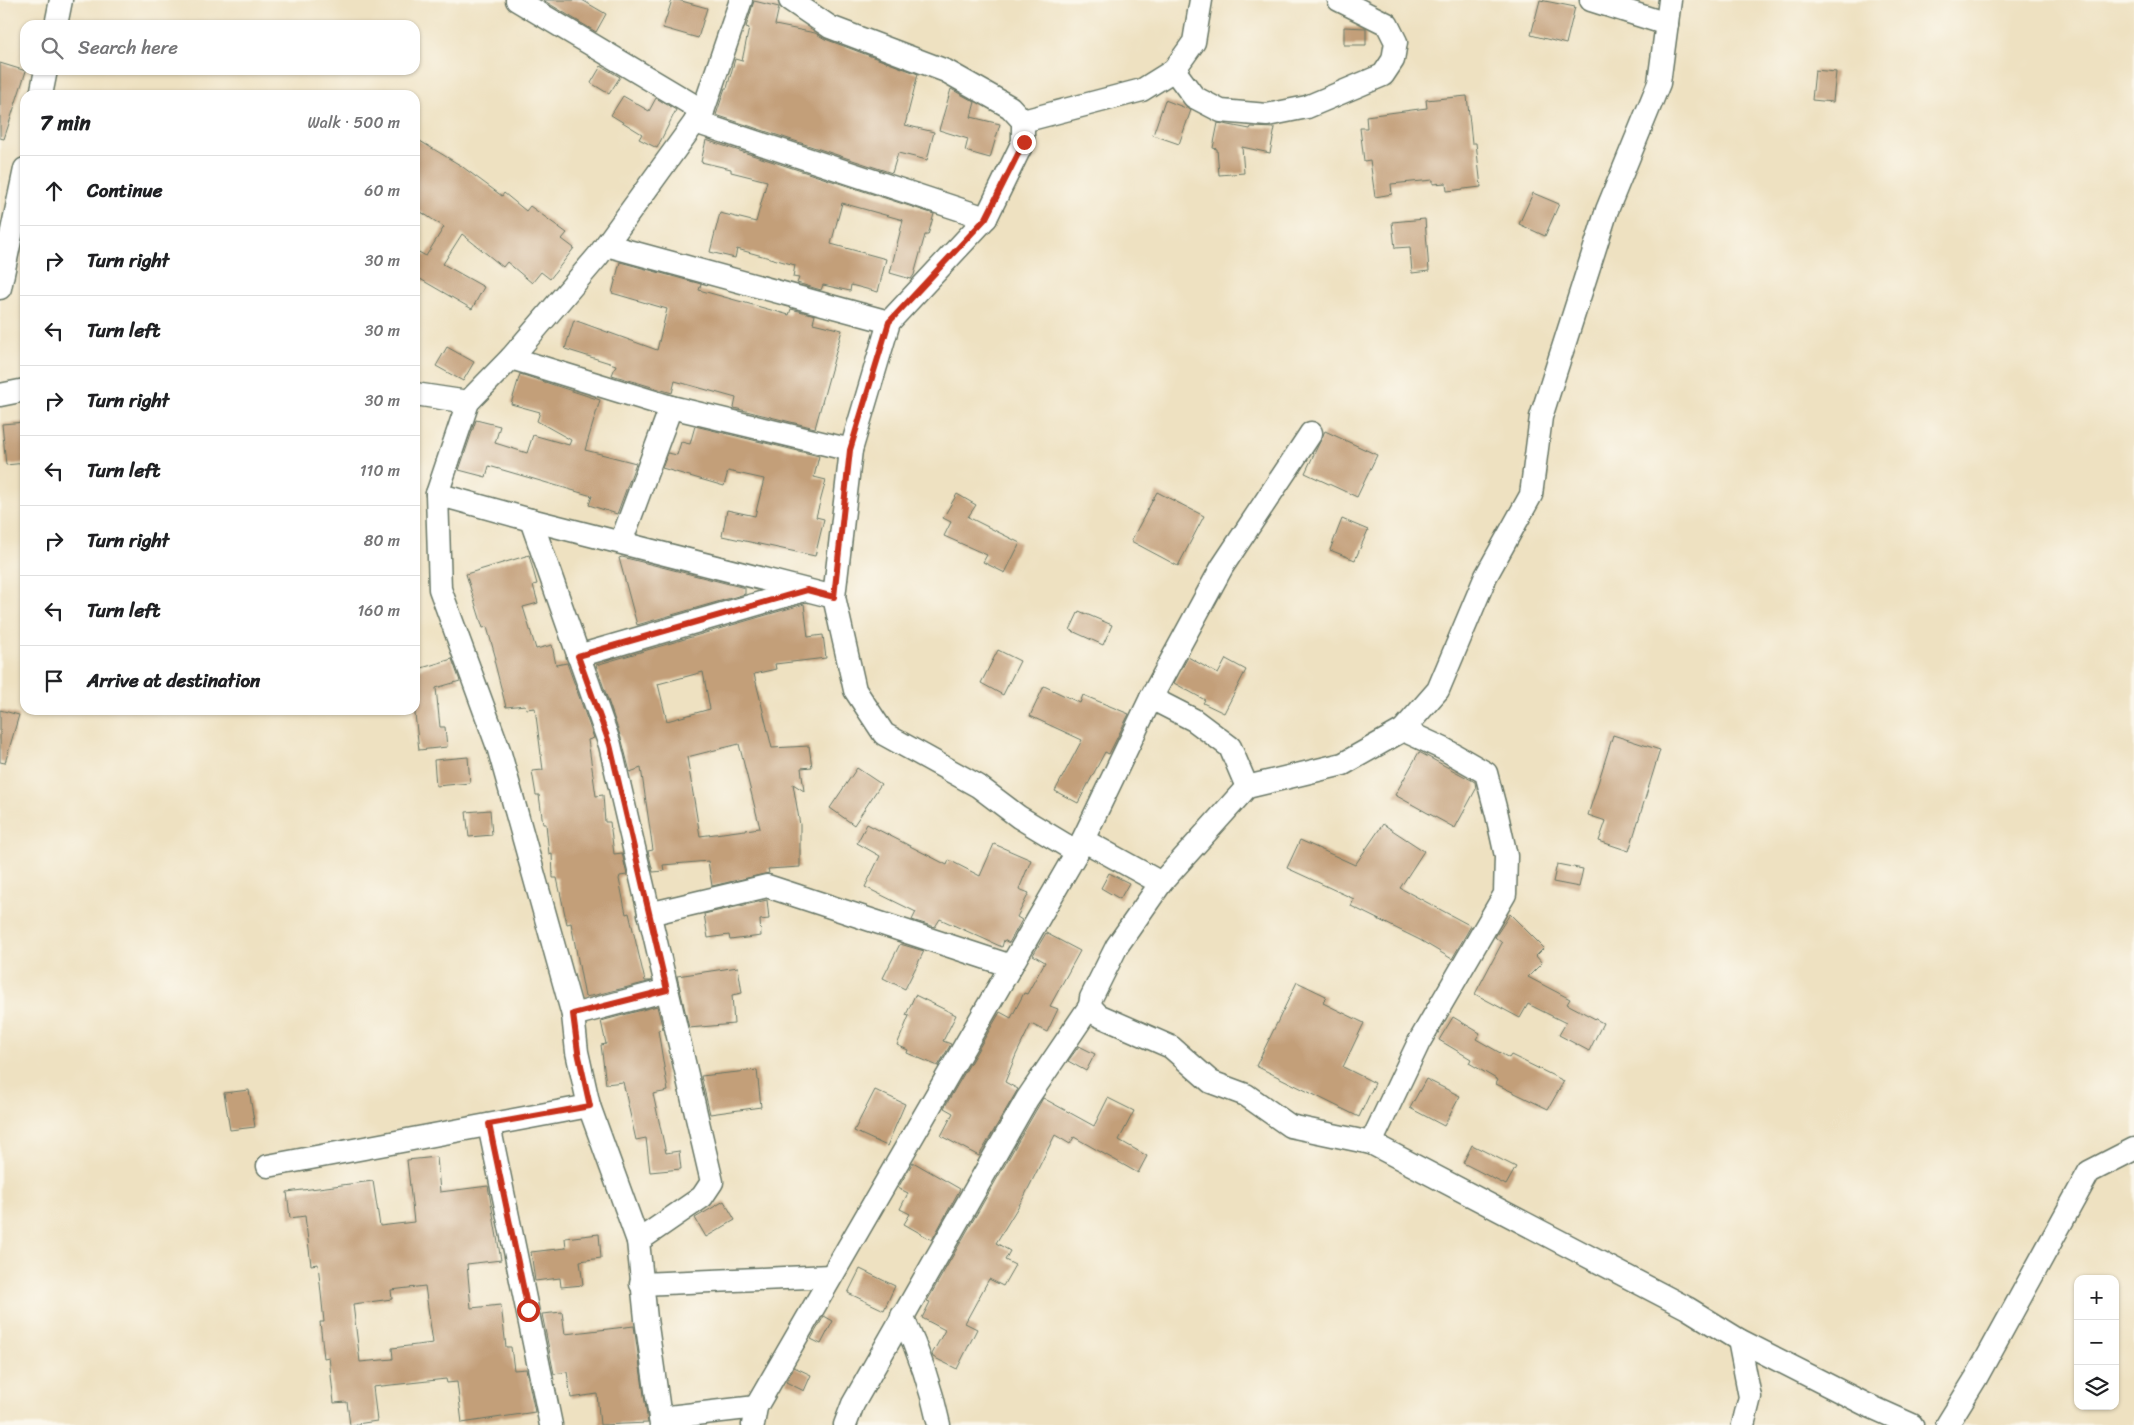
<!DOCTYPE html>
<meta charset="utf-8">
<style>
:root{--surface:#fff;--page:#f6f6f6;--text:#202124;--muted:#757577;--line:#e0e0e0}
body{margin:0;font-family:Sriracha,sans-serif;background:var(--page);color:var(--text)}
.controls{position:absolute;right:15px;bottom:15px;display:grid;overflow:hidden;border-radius:10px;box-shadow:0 1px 4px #0004}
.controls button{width:45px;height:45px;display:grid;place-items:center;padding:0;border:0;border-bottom:1px solid var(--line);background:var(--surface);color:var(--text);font:25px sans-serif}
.stop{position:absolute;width:15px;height:15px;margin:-11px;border:4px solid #c8321e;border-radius:50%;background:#fff}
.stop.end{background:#c8321e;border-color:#fff;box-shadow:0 1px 5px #0008}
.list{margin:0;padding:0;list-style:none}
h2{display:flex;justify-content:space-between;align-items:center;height:65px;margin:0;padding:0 20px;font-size:21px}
h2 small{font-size:16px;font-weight:400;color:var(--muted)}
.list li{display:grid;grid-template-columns:32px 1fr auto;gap:15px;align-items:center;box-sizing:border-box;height:70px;padding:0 20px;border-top:1px solid var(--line)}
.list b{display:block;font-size:19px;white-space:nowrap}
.list em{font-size:16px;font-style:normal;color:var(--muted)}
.icon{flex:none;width:28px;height:28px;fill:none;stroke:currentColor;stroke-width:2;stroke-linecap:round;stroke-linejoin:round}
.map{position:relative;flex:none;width:2134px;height:1425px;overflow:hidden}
.search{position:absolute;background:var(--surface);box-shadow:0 1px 4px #0004;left:20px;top:20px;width:400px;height:55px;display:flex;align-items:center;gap:12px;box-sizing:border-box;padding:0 18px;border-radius:15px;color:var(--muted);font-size:19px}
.panel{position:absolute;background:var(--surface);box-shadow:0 1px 4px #0004;left:20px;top:90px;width:400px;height:625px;border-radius:15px}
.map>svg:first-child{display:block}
.building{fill:#c39f79;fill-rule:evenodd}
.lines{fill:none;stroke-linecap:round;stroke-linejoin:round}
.minor-casing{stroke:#677665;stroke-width:25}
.minor{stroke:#fff;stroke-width:22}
.route{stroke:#c8321e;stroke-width:6}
</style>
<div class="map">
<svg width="2134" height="1425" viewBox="0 0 2134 1425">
<rect width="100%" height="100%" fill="#fbf7ec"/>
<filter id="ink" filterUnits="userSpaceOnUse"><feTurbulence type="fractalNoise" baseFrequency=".02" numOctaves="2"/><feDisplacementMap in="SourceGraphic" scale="10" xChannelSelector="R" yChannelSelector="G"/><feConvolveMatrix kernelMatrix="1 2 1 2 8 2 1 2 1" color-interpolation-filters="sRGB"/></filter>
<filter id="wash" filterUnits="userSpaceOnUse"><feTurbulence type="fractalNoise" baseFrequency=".0096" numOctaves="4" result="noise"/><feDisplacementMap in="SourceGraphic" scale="20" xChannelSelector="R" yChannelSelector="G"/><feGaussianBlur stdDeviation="1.12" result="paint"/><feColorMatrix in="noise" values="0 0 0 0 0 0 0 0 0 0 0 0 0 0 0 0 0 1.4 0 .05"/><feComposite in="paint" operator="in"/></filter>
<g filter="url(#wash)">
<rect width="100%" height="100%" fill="#eee1c1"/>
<g id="blocks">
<g class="building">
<polygon points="543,0 582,0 606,14 596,32"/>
<polygon points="672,0 678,0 707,8 698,38 663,28"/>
<polygon points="1540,0 1575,7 1566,44 1531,35"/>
<polygon points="754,1 779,7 775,25 815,33 825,39 918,74 905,125 934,132 927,160 898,153 892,173 716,115 725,88 727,88 735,59 742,61 749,28 746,27"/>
<polygon points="1344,27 1366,28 1366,45 1344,45"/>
<polygon points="0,63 26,71 4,139 0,138"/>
<polygon points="601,66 620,77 609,94 591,83"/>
<polygon points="1815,70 1836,72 1833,102 1812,100"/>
<polygon points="951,89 975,102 971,117 1000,124 990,158 965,151 968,139 939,130"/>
<polygon points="623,96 649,111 656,98 676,110 657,148 639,139 642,134 611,115"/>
<polygon points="1467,96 1472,143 1476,143 1481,187 1447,191 1446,183 1433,184 1433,180 1391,184 1392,194 1375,197 1370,160 1364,161 1360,128 1367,128 1366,116 1427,108 1426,100"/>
<polygon points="1165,100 1191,110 1179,144 1153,135"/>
<polygon points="1218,123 1250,129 1251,127 1275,128 1270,153 1242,147 1244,173 1219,175 1217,149 1213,148"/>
<polygon points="415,138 460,165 502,196 504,193 526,211 530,206 567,233 562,239 574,248 550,279 541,272 532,283 507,262 503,267 462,234 443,264 484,287 472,309 415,276 415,250 426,256 444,227 415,208"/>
<polygon points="706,140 934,214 928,235 925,235 914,275 911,279 890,273 903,220 842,203 831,244 886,259 878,292 851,285 850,291 823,285 821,290 797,283 799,278 793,277 795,265 737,249 735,258 710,252 720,213 756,222 767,181 731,172 731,169 701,162"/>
<polygon points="1533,193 1559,204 1545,236 1519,224"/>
<polygon points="1425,219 1429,271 1412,273 1410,247 1395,248 1392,222"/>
<polygon points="620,262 701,284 699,290 789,315 791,309 815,315 813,323 842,330 815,428 734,408 736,398 675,381 672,393 612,375 616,365 565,349 574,320 657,350 667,309 612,293"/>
<polygon points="447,347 474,362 463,381 436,366"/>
<polygon points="520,374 600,400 585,450 636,463 617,514 589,505 592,496 489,466 486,477 459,470 476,420 500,426 495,443 527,453 533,435 569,445 571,440 537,421 540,412 511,404"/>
<polygon points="25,422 25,463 6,465 2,424"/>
<polygon points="695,426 819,456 814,477 826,480 816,517 824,519 815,556 722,536 727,510 755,516 764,479 728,471 724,486 662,468 668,453 677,455 681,442 690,444"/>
<polygon points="1325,431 1377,455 1357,497 1305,473"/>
<polygon points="1157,492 1204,516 1178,566 1131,541"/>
<polygon points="957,494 976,505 968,517 1020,543 1005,573 983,562 987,555 944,536 951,522 943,518"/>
<polygon points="1342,519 1368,530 1355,560 1330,550"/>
<polygon points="529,555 537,584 533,585 538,603 523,607 536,649 552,645 556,665 567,663 594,738 588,740 596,796 603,795 605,822 610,822 614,854 622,853 627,875 620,876 619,879 626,914 629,913 645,981 652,981 596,995 585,997 571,923 567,924 557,878 553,878 552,853 549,854 546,824 543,824 539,795 536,795 532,771 543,770 535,708 526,709 525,705 506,707 494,660 496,659 487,627 483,628 466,574"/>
<polygon points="622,557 745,588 745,594 637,625 619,558"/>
<path d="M804,604L808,637L823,635L826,658L775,664L776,669L754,674L772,748L809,746L812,767L801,768L804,791L793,784L800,825V867L768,869L769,873L712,886L708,861L663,865L664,871L653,872L648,851L653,850L641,768L630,772L622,741L596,665ZM703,672L710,709L667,721L658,684ZM739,744L760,828L700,836L687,757Z"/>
<polygon points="1079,611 1112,625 1103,645 1070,630"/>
<polygon points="998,650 1020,661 1003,695 981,683"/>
<polygon points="1188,657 1218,674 1226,659 1246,670 1224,713 1203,703 1205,700 1174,683"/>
<polygon points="452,659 460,681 436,688 440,727 445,727 447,747 419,750 415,714 415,670"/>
<polygon points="1044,686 1080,703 1083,695 1129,714 1109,754 1105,752 1078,803 1055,791 1082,740 1030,716"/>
<polygon points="0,710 19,715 5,763 0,762"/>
<polygon points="1613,735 1660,750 1629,851 1599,841 1606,821 1588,815"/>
<polygon points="1419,752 1475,782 1476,789 1455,828 1395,795"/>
<polygon points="468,757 470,783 436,786 434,760"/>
<polygon points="857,768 881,784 854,825 830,808"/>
<polygon points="490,810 492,835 469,837 466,812"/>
<polygon points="867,824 947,865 949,860 980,876 994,844 1031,860 1019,889 1029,893 1017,917 1022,920 1009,943 1004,940 1002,947 940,919 935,927 912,920 916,912 865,887 880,856 857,843"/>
<polygon points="1383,824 1424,851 1400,888 1471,926 1452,959 1420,940 1351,906 1354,899 1287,868 1300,840 1355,865"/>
<polygon points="1557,864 1583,869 1579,887 1553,882"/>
<polygon points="1109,873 1129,883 1120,899 1101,888"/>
<polygon points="767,900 769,919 760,920 761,936 730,940 729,935 708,938 704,914"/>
<polygon points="1510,914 1544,948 1536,956 1542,963 1528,977 1570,999 1567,1004 1603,1023 1589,1051 1559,1035 1566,1023 1528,1004 1520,1018 1475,994 1502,943 1495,937"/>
<polygon points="1046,933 1080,951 1050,1006 1058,1009 1047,1032 1031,1024 1016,1055 1005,1082 1018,1089 979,1156 941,1136 953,1113 944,1108 1000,1012 1011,1018 1024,993 1027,994 1045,962 1033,955"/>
<polygon points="900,944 924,951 905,989 883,978"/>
<polygon points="738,967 742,993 732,995 734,1024 689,1028 677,976"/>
<polygon points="1297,982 1326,996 1323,1003 1364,1023 1343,1067 1375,1083 1359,1117 1256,1066"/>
<polygon points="915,995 956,1015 943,1041 951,1044 938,1066 907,1053 908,1050 897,1045 909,1016 906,1015"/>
<polygon points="657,1006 663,1029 658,1030 668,1091 653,1094 666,1153 679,1151 681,1169 650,1172 646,1138 636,1140 623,1082 606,1084 601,1045 606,1044 601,1021"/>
<polygon points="1453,1017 1480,1033 1476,1039 1509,1058 1511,1055 1564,1081 1548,1109 1496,1084 1498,1080 1469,1063 1471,1059 1439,1040"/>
<polygon points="1079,1046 1095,1054 1086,1071 1068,1061"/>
<polygon points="757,1070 761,1107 710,1114 701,1076"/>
<polygon points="1426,1079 1460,1096 1444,1126 1410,1108"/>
<polygon points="249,1090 255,1127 230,1130 224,1093"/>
<polygon points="875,1090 905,1104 887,1146 854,1131"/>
<polygon points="1043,1098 1094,1126 1108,1098 1134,1111 1119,1140 1147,1156 1138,1173 1074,1137 1070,1144 1055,1135 1024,1197 996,1243 1010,1251 1005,1260 1015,1265 1003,1286 989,1279 965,1323 977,1329 957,1369 933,1357 932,1354 945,1330 922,1318 930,1302 927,1301"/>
<polygon points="1472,1145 1516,1167 1506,1185 1463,1163"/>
<path d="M437,1157L440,1192L488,1186L501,1260L467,1264L471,1308L501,1305L506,1347H511L514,1370L526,1369L535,1412L462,1423L457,1382L447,1383L446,1379L373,1387L377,1421L350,1425L347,1402L334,1403L329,1357L324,1358L320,1322H324L318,1264L311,1265L305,1216L290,1218L287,1192L373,1181L380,1226L414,1222L407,1160ZM425,1286L433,1343L392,1348L393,1359L360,1362L353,1304L392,1299L391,1290Z"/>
<polygon points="913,1162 960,1189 932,1240 904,1224 910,1214 900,1209 908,1193 898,1188"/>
<polygon points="724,1201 735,1220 706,1237 695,1218"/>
<polygon points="599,1234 601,1258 580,1261 583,1285 561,1287 560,1278 535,1281 531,1252 566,1248 565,1238"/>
<polygon points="860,1269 895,1286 884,1310 848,1293"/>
<polygon points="562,1312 565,1334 634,1326 648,1423 600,1425 597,1394 571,1398 567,1372 554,1374 542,1314"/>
<polygon points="824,1316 833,1321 821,1344 811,1339"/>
<polygon points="794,1367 811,1375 804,1391 786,1382"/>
</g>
</g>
</g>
<g filter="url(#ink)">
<use href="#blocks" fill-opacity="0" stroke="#677665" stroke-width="1"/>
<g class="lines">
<g class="minor-casing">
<g id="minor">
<polyline points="517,0 703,111"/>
<polyline points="790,0 830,27 946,71 1010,107 1023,121 1023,142 986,218 889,322 851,450 834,597 855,690 884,734 978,786 1019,817 1077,852"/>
<polyline points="1591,0 1667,24"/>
<polyline points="56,25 61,0"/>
<polyline points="1174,70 1194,97 1221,111 1267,115 1307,107 1383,75 1393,60 1396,42 1387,24 1339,0"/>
<polyline points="41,95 46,70"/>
<polyline points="1023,121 1142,90 1174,70 1194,42 1201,0"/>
<polyline points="695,122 986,218"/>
<polyline points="606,245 889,322"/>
<polyline points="0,288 25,169"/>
<polyline points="511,358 671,407 851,450"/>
<polyline points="415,394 468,402"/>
<polyline points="0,395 25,390"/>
<polyline points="437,494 531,520 834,597"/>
<polyline points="531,520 610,745 712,1182 702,1197 638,1241 646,1319 661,1425"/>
<polyline points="621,542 671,407"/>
<polyline points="578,656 805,590"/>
<polyline points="1151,698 1194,720 1230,747 1247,787"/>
<polyline points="1083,840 1161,883 1117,946 1091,998 1090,1006 1098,1015 1171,1047 1211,1082 1246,1095 1290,1126 1371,1143 1687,1308 1739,1340 1865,1404 1912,1425"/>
<polyline points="1161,883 1247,787 1343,764 1403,730 1438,690 1486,576 1531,495 1541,417 1607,210 1659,83 1670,0"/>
<polyline points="649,914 767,886 1011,966"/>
<polyline points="573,1015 667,990"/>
<polyline points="489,1125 551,1425"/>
<polyline points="1371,1143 1419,1042 1505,894 1506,856 1497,815 1486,773 1444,749 1403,730"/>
<polyline points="268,1166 589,1106"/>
<polyline points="638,1241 589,1106 577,1052 573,1015 499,750 440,589 437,494 468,402 511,358 598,256 703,111 741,0"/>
<polyline points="641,1284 831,1276"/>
<path d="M902,1316C919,1352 931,1387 939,1425"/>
<polyline points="1739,1340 1750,1397 1743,1425"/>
<polyline points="660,1418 756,1407"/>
<polyline points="753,1425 756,1407 1077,852 1151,698 1222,567 1311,433"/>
<polyline points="845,1425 853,1404 1027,1099 1090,1006"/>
<polyline points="1947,1425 1976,1378 2089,1172 2134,1149"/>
</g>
</g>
<use href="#minor" class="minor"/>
</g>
</g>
<g class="lines" filter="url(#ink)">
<polyline class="route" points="528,1310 489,1124 590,1106 578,1052 573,1014 667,990 610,745 578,656 807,590 834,597 850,450 889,322 986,218 1024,142"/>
</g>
</svg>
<div class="controls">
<button>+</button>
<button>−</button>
<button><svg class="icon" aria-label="layers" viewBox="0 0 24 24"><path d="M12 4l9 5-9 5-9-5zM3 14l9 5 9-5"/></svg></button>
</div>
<div class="stop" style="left:528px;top:1310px"></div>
<div class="stop end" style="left:1024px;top:142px"></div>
<div class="search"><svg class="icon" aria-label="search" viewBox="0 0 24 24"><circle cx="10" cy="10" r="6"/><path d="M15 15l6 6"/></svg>Search here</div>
<section class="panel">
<h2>7 min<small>Walk · 500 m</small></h2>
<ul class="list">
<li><svg class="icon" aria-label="ahead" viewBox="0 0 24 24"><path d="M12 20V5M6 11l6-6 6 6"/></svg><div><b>Continue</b></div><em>60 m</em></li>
<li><svg class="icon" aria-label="right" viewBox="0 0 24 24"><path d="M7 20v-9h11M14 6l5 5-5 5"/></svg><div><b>Turn right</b></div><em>30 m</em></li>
<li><svg class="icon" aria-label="left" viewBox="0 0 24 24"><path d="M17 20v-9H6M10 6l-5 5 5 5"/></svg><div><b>Turn left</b></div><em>30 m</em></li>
<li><svg class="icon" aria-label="right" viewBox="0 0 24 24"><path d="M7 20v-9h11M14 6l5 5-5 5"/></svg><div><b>Turn right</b></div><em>30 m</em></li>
<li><svg class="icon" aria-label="left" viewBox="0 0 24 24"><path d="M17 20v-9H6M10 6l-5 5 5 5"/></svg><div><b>Turn left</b></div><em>110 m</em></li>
<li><svg class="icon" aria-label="right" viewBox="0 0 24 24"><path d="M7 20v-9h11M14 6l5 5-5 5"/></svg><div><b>Turn right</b></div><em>80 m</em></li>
<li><svg class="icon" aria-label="left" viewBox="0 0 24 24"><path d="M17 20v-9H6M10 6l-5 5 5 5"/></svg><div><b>Turn left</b></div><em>160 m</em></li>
<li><svg class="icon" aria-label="arrive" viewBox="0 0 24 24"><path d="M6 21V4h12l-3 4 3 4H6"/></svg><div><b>Arrive at destination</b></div></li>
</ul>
</section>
</div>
